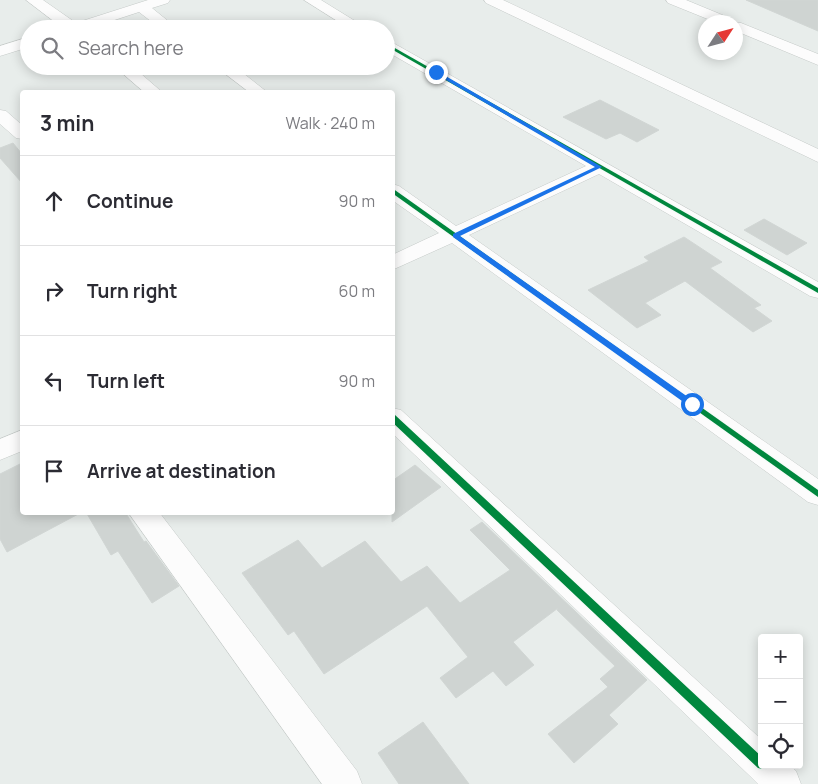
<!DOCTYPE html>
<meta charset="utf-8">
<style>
:root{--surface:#fff;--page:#f7f7f7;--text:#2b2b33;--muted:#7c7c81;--line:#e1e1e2}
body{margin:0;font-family:Manrope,sans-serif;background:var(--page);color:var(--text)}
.controls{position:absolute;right:15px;bottom:15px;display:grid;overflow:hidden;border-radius:5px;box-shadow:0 2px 12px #0003}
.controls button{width:45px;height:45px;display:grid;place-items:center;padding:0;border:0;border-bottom:1px solid var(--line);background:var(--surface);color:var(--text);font:25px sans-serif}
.compass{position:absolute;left:698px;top:15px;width:45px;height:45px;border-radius:50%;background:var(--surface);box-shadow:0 2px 12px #0003;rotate:54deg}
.stop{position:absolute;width:15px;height:15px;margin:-11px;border:4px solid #1a73e8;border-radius:50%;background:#fff}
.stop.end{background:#1a73e8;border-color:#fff;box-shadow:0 1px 5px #0008}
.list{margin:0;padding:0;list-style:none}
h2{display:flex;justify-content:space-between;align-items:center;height:65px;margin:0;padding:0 20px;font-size:21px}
h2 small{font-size:16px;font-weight:400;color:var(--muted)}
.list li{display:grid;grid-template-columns:32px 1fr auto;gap:15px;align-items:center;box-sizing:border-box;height:90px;padding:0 20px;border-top:1px solid var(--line)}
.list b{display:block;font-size:19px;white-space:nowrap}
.list em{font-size:16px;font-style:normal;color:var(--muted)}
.icon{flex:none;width:28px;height:28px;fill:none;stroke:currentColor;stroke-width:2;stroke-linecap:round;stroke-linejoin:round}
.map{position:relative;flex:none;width:818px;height:784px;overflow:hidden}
.search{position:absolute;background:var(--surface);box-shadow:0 2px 12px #0003;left:20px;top:20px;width:375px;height:55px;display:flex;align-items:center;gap:12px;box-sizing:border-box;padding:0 18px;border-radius:28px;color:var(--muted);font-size:19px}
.panel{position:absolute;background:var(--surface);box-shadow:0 2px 12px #0003;left:20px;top:90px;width:375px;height:425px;border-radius:5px}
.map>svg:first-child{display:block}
.building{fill:#cfd4d2;stroke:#d1d6d4}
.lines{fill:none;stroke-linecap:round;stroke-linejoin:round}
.street-casing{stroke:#c5cac8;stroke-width:1}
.street{fill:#fcfcfc;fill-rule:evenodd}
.cycleway-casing{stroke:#f7fbf9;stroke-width:3}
.cycleway{fill:#00873e;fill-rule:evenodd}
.route{fill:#1a73e8}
</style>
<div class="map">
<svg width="818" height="784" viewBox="0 0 818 784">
<rect width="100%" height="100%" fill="#e8edeb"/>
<g class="building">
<polygon points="746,0 818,0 818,31"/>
<polygon points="600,100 659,130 637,142 620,133 606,139 563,117"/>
<polygon points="13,143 22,154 22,183 0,158 0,148"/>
<polygon points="764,219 807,243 787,255 744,230"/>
<polygon points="684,237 722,262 710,268 761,305 754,308 772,321 753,332 685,281 645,303 661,315 637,328 588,290 649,261 644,257"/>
<polygon points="22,463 22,512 82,512 7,552 0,539 0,474"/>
<polygon points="415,465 441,487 392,522 392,481"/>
<polygon points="86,512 125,512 144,542 146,541 179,586 152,603 118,551 111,555"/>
<polygon points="482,522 647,680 609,715 618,724 574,763 548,734 608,687 600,679 615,666 557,610 558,608 513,642 534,665 506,686 493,671 456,698 440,678 468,657 427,606 324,674 294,631 288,635 242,573 298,540 322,568 365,541 401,582 427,566 460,603 510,570 470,530"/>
<polygon points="423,722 469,784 399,784 378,753"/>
</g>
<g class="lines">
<g class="street-casing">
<g id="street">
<polygon points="26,0 43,0 76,23 148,0 170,0 168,3 152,8 178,29 161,29 139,12 87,29 64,29"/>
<polygon points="304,0 321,0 368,29 350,29"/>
<polygon points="484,0 503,0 818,149 818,162 486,3"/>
<polygon points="666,0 686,0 732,19 734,22 741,23 818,54 818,65 736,31 736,22 715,22 668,3"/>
<polygon points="29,37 29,47 0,56 0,46"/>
<polygon points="386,39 818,282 818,298 810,296 599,174 469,235 818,479 818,505 808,502 452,243 392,270 392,255 439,233 392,200 392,184 399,186 456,226 586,166 386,51"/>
<polygon points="114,66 132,66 162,92 144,92"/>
<polygon points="215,66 234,66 267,92 249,92"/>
<polygon points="0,110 6,111 22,125 22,139 16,138 0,124"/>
<polygon points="392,408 401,410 762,740 762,765 789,765 796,771 801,784 758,784 750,776 392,433"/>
<polygon points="22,430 22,451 0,460 0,439"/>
<polygon points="128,512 159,512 357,771 362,784 322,784"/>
</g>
</g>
<use href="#street" class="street"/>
<g class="cycleway-casing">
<g id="cycleway">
<polygon points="386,43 818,288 818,293 386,46"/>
<polygon points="392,188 818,490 818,497 392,193"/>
<polygon points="392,414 395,415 762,757 762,765 767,765 766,768 762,769 758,768 392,422"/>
</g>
</g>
<use href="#cycleway" class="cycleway"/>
</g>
<polygon class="route" points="434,71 437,71 602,167 460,236 695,402 695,406 689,406 453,237 453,234 595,167 434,73"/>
</svg>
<div class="controls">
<button>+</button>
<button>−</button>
<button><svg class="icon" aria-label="locate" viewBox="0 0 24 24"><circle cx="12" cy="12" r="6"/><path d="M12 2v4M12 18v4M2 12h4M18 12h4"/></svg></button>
</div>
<svg class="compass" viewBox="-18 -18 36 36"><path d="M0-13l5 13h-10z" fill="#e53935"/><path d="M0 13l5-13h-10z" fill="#7c7c81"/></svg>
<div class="stop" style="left:692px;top:404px"></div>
<div class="stop end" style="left:436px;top:72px"></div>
<div class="search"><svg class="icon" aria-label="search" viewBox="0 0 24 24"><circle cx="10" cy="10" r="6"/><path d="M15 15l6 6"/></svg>Search here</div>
<section class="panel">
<h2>3 min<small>Walk · 240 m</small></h2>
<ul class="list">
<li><svg class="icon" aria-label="ahead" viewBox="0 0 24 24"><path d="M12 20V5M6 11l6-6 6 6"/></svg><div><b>Continue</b></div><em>90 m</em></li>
<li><svg class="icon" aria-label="right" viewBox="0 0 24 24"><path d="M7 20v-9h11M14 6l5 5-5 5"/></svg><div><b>Turn right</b></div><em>60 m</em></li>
<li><svg class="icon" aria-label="left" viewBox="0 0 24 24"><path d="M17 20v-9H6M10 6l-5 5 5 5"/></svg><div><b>Turn left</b></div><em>90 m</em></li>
<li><svg class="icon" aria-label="arrive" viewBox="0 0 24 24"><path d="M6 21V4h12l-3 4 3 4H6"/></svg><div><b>Arrive at destination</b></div></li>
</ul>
</section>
</div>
